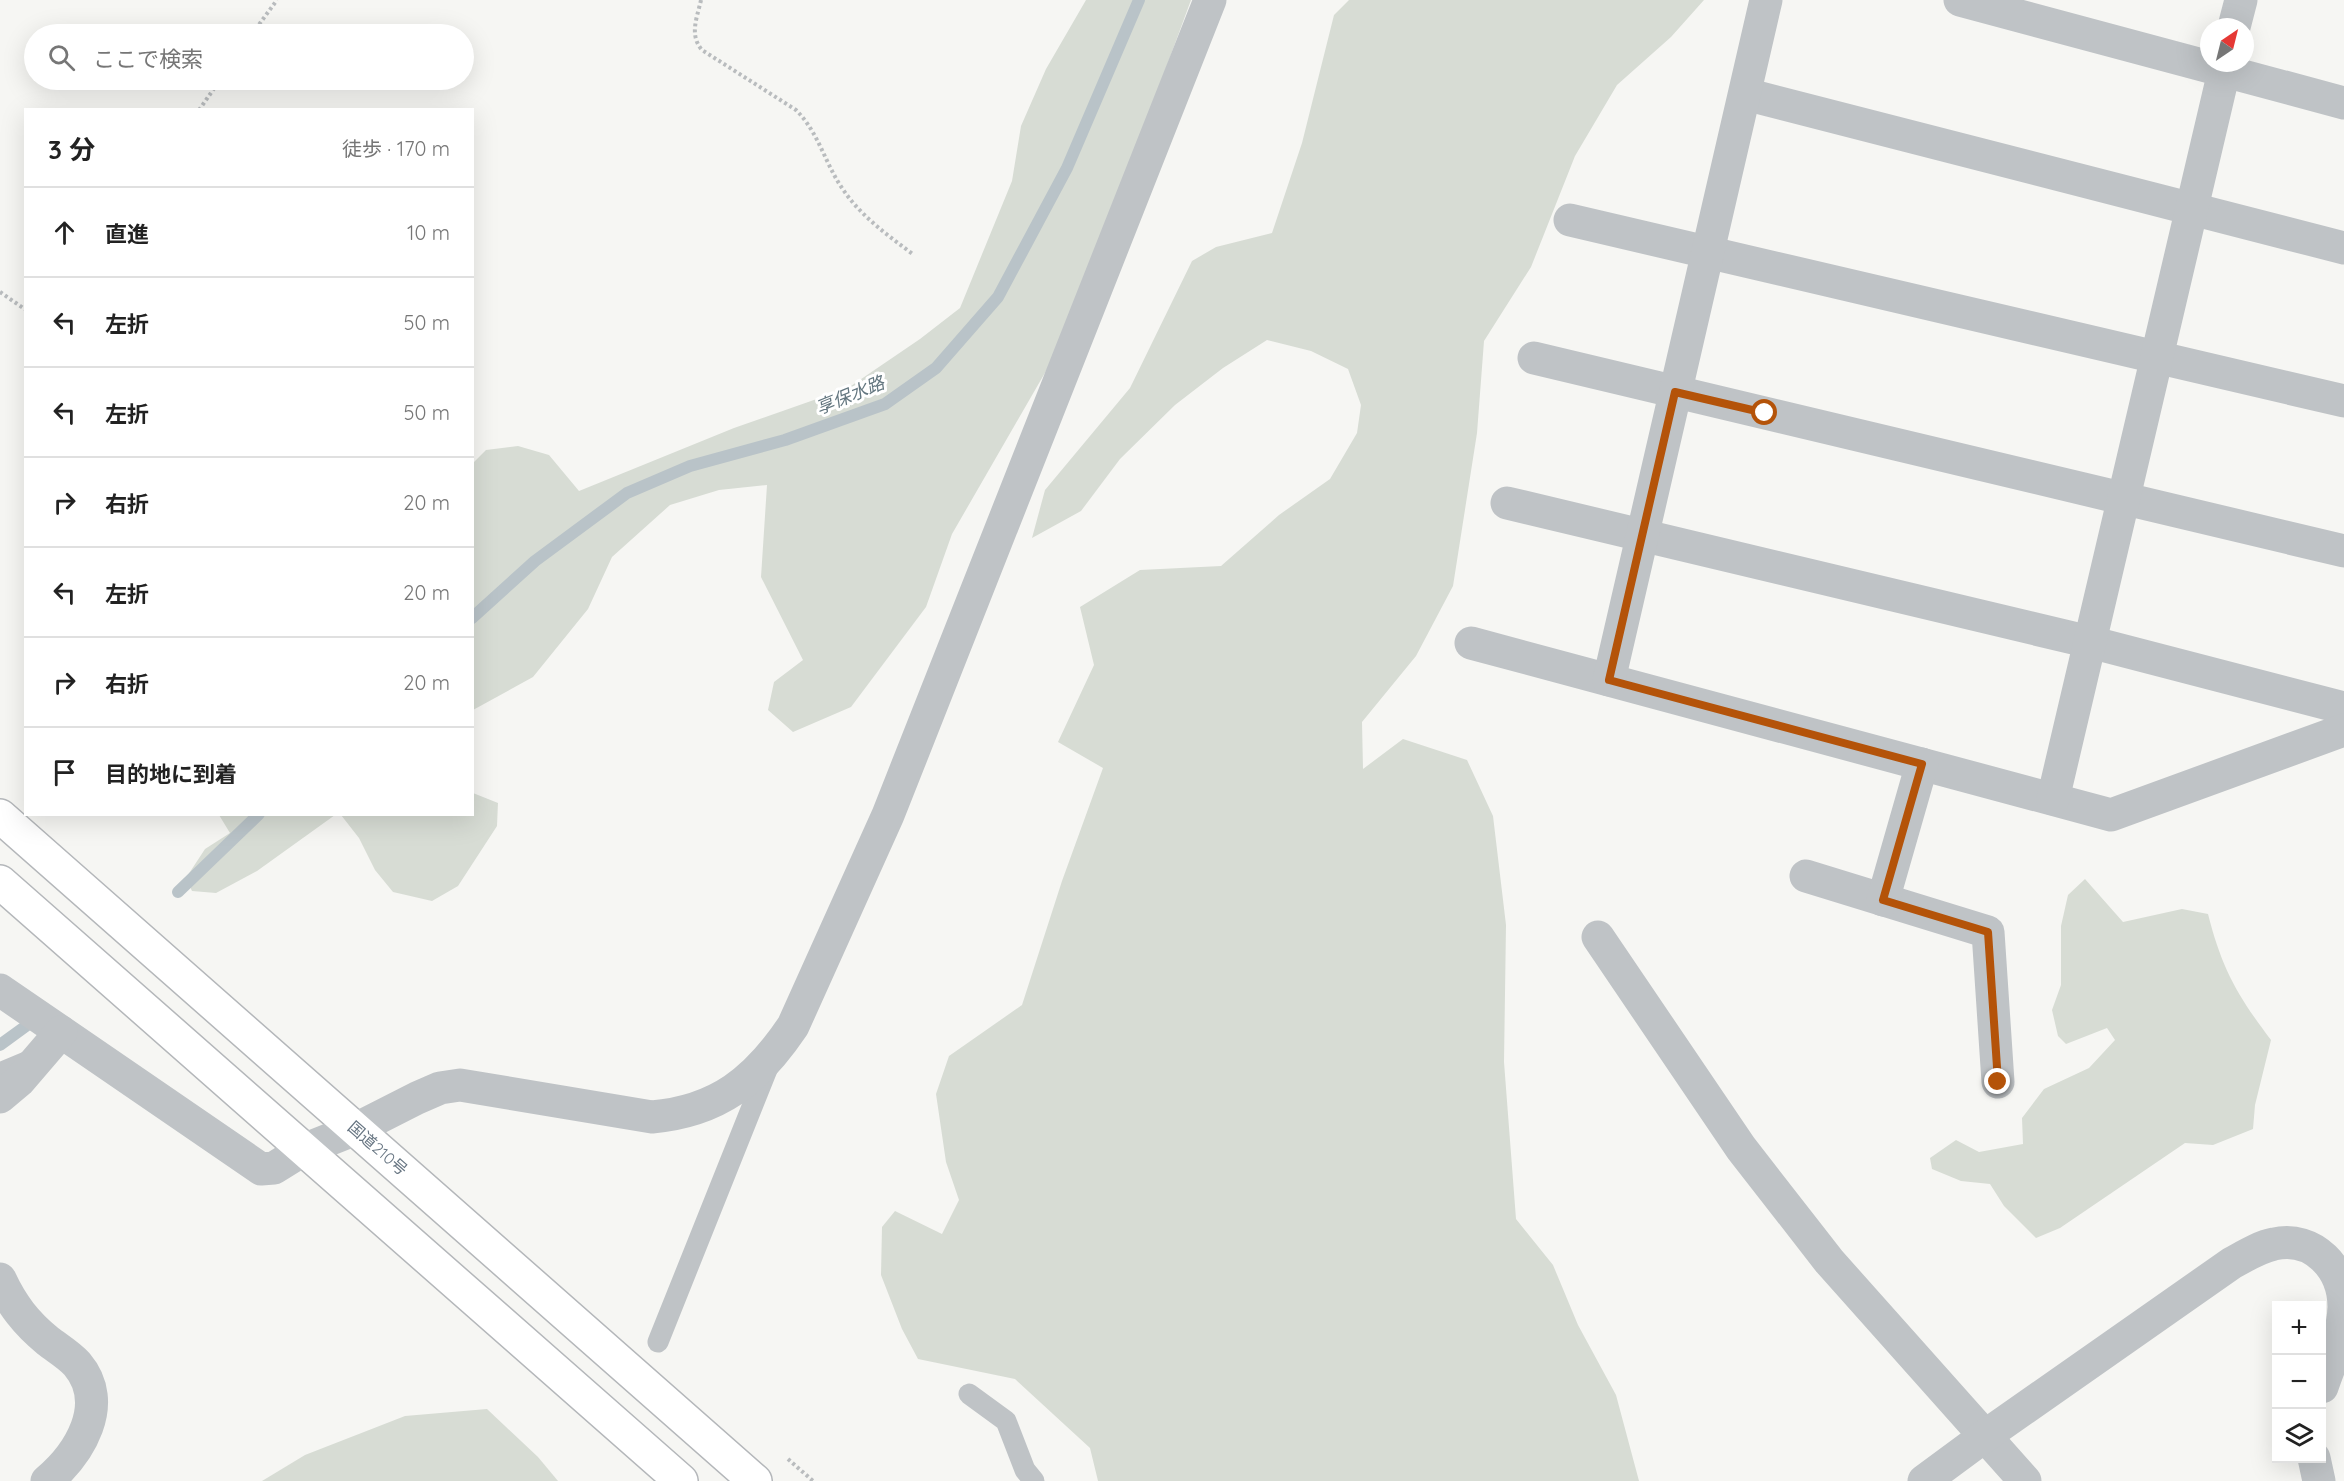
<!DOCTYPE html>
<html lang="ja">
<meta charset="utf-8">
<style>
:root{--surface:#fff;--page:#f2f2f2;--text:#222;--muted:#767676;--line:#e0e0e0}
body{margin:0;font-family:Quicksand,"Noto Sans JP",sans-serif;background:var(--page);color:var(--text)}
.controls{position:absolute;right:18px;bottom:18px;display:grid;overflow:hidden;border-radius:0px;box-shadow:0 6px 24px #0002}
.controls button{width:54px;height:54px;display:grid;place-items:center;padding:0;border:0;border-bottom:2px solid var(--line);background:var(--surface);color:var(--text);font:30px sans-serif}
.compass{position:absolute;left:2200px;top:18px;width:54px;height:54px;border-radius:50%;background:var(--surface);box-shadow:0 6px 24px #0002;rotate:35deg}
.stop{position:absolute;width:18px;height:18px;margin:-14px;border:4px solid #b45309;border-radius:50%;background:#fff}
.stop.end{background:#b45309;border-color:#fff;box-shadow:0 2px 6px #0008}
.list{margin:0;padding:0;list-style:none}
h2{display:flex;justify-content:space-between;align-items:center;height:78px;margin:0;padding:0 24px;font-size:26px}
h2 small{font-size:20px;font-weight:400;color:var(--muted)}
.list li{display:grid;grid-template-columns:39px 1fr auto;gap:18px;align-items:center;box-sizing:border-box;height:90px;padding:0 24px;border-top:2px solid var(--line)}
.list b{display:block;font-size:22px;white-space:nowrap}
.list em{font-size:20px;font-style:normal;color:var(--muted)}
.icon{flex:none;width:33px;height:33px;fill:none;stroke:currentColor;stroke-width:2;stroke-linecap:round;stroke-linejoin:round}
.map{position:relative;flex:none;width:2344px;height:1481px;overflow:hidden}
.search{position:absolute;background:var(--surface);box-shadow:0 6px 24px #0002;left:24px;top:24px;width:450px;height:66px;display:flex;align-items:center;gap:15px;box-sizing:border-box;padding:0 21px;border-radius:33px;color:var(--muted);font-size:22px}
.panel{position:absolute;background:var(--surface);box-shadow:0 6px 24px #0002;left:24px;top:108px;width:450px;height:708px;border-radius:0px}
.map>svg:first-child{display:block}
.green{fill:#d7dcd4}
.lines{fill:none;stroke-linecap:round;stroke-linejoin:round}
.stream{stroke:#b9c3c8;stroke-width:12}
.trunk-casing{stroke:#b4b7ba;stroke-width:36}
.path{stroke:#b9bcbe;stroke-width:4;stroke-dasharray:3 3;stroke-linecap:butt}
.service{stroke:#bfc3c6;stroke-width:21}
.minor{stroke:#bfc3c6;stroke-width:33}
.trunk{stroke:#fff;stroke-width:33}
.route{stroke:#b45309;stroke-width:8}
.labels{text-anchor:middle;dominant-baseline:central;stroke-width:6;stroke-linejoin:round;paint-order:stroke}
.street-label{font-size:16px;fill:#677582;stroke:#fff}
.water-label{font-size:18px;font-style:italic;fill:#63767f;stroke:#fff}
</style>
<div class="map">
<svg width="2344" height="1481" viewBox="0 0 2344 1481">
<rect width="100%" height="100%" fill="#f6f6f3"/>
<g class="green">
<polygon points="1086,0 1191,0 1124,182 1057,352 952,534 926,607 851,707 793,732 768,710 774,682 803,660 761,577 767,485 719,490 670,505 612,557 588,609 533,677 473,710 473,463 486,450 518,446 549,455 579,491 734,428 848,388 920,339 960,308 1012,181 1021,126 1046,69"/>
<polygon points="1349,0 1704,0 1671,37 1617,85 1575,156 1531,267 1484,341 1477,433 1453,586 1416,656 1362,722 1363,769 1403,739 1467,760 1493,816 1506,925 1504,1062 1516,1219 1553,1265 1578,1325 1616,1395 1639,1481 1098,1481 1090,1448 1015,1379 918,1359 902,1329 881,1275 882,1227 895,1211 942,1234 959,1200 946,1162 936,1094 949,1056 1022,1005 1062,881 1103,768 1058,742 1094,665 1080,607 1140,570 1221,566 1279,515 1330,479 1357,433 1361,405 1348,369 1311,351 1267,340 1223,368 1175,405 1120,459 1081,511 1032,538 1045,490 1130,388 1192,261 1216,247 1272,233 1302,143 1334,15"/>
<polygon points="473,793 498,803 497,826 458,886 432,901 393,892 375,870 359,838 341,815 472,814"/>
<polygon points="219,815 335,815 257,871 216,893 192,891 186,878 205,849 230,833"/>
<path d="M2085,879L2123,922L2182,909L2208,914C2222,969 2237,995 2271,1040L2255,1105L2253,1129L2213,1145L2185,1143L2060,1228L2036,1238L2004,1206L1990,1184L1961,1181L1932,1169L1930,1158L1956,1140L1979,1152L2023,1144L2022,1118L2044,1089L2089,1068L2115,1040L2107,1028L2066,1044L2058,1036L2052,1010L2061,985V926L2068,895Z"/>
<polygon points="487,1409 538,1457 558,1481 262,1481 305,1455 405,1416"/>
</g>
<g class="lines">
<g class="stream">
<polyline points="472,618 535,561 627,493 690,466 785,440 885,404 936,368 998,297 1067,168 1139,0"/>
<polyline points="178,892 259,814"/>
<polyline points="0,1045 26,1026"/>
</g>
<g class="trunk-casing">
<g id="trunk">
<polyline points="0,816 755,1481"/>
<polyline points="0,882 681,1481"/>
</g>
</g>
<g class="path">
<path d="M701,0C697,18 689,35 702,50L796,110C818,132 824,160 840,185C859,215 886,234 914,255"/>
<polyline points="252,34 277,0"/>
<polyline points="199,110 220,80"/>
<polyline points="0,292 26,310"/>
<polyline points="788,1459 813,1481"/>
</g>
<g class="service">
<polyline points="0,1073 31,1060"/>
<polyline points="658,1342 768,1067"/>
<polyline points="969,1394 1006,1421 1025,1470 1034,1481"/>
</g>
<g class="minor">
<polyline points="1960,0 2344,103"/>
<polyline points="2234,27 2241,0"/>
<polyline points="1745,94 2344,248"/>
<polyline points="1570,220 2344,401"/>
<polyline points="1534,358 2344,551"/>
<polyline points="1507,503 2090,642 2344,708"/>
<polyline points="1471,643 2111,815 2344,730"/>
<polyline points="1609,680 1766,0"/>
<polyline points="2053,799 2226,63"/>
<polyline points="1806,876 1988,932 1998,1082"/>
<polyline points="1883,900 1922,764"/>
<polyline points="1598,937 1741,1148 1829,1261 2025,1481"/>
<path d="M0,990L261,1169L274,1168L303,1150L356,1129L417,1098L440,1088L460,1085L652,1117C718,1111 756,1081 793,1026L888,815L1210,0"/>
<polyline points="0,1097 19,1081 61,1032"/>
<path d="M0,1279C12,1305 26,1323 48,1341C57,1348 69,1355 77,1364C111,1404 79,1454 47,1481"/>
<polyline points="2314,1458 2319,1481"/>
<path d="M1924,1481L1985,1436L2232,1263C2245,1256 2259,1247 2274,1244C2314,1235 2344,1269 2344,1307C2343,1335 2331,1361 2322,1387"/>
</g>
<use href="#trunk" class="trunk"/>
</g>
<g class="lines">
<polyline class="route" points="1765,413 1675,392 1609,680 1922,764 1883,900 1988,932 1998,1082"/>
</g>
<g class="labels">
<g class="street-label">
<text transform="translate(378 1148) rotate(41)">国道210号</text>
</g>
<g class="water-label">
<text transform="translate(850 395) rotate(-22)">享保水路</text>
</g>
</g>
</svg>
<div class="controls">
<button>+</button>
<button>−</button>
<button><svg class="icon" aria-label="layers" viewBox="0 0 24 24"><path d="M12 4l9 5-9 5-9-5zM3 14l9 5 9-5"/></svg></button>
</div>
<svg class="compass" viewBox="-18 -18 36 36"><path d="M0-13l5 13h-10z" fill="#e53935"/><path d="M0 13l5-13h-10z" fill="#767676"/></svg>
<div class="stop" style="left:1765px;top:413px"></div>
<div class="stop end" style="left:1998px;top:1082px"></div>
<div class="search"><svg class="icon" aria-label="search" viewBox="0 0 24 24"><circle cx="10" cy="10" r="6"/><path d="M15 15l6 6"/></svg>ここで検索</div>
<section class="panel">
<h2>3 分<small>徒歩 · 170 m</small></h2>
<ul class="list">
<li><svg class="icon" aria-label="ahead" viewBox="0 0 24 24"><path d="M12 20V5M6 11l6-6 6 6"/></svg><div><b>直進</b></div><em>10 m</em></li>
<li><svg class="icon" aria-label="left" viewBox="0 0 24 24"><path d="M17 20v-9H6M10 6l-5 5 5 5"/></svg><div><b>左折</b></div><em>50 m</em></li>
<li><svg class="icon" aria-label="left" viewBox="0 0 24 24"><path d="M17 20v-9H6M10 6l-5 5 5 5"/></svg><div><b>左折</b></div><em>50 m</em></li>
<li><svg class="icon" aria-label="right" viewBox="0 0 24 24"><path d="M7 20v-9h11M14 6l5 5-5 5"/></svg><div><b>右折</b></div><em>20 m</em></li>
<li><svg class="icon" aria-label="left" viewBox="0 0 24 24"><path d="M17 20v-9H6M10 6l-5 5 5 5"/></svg><div><b>左折</b></div><em>20 m</em></li>
<li><svg class="icon" aria-label="right" viewBox="0 0 24 24"><path d="M7 20v-9h11M14 6l5 5-5 5"/></svg><div><b>右折</b></div><em>20 m</em></li>
<li><svg class="icon" aria-label="arrive" viewBox="0 0 24 24"><path d="M6 21V4h12l-3 4 3 4H6"/></svg><div><b>目的地に到着</b></div></li>
</ul>
</section>
</div>
